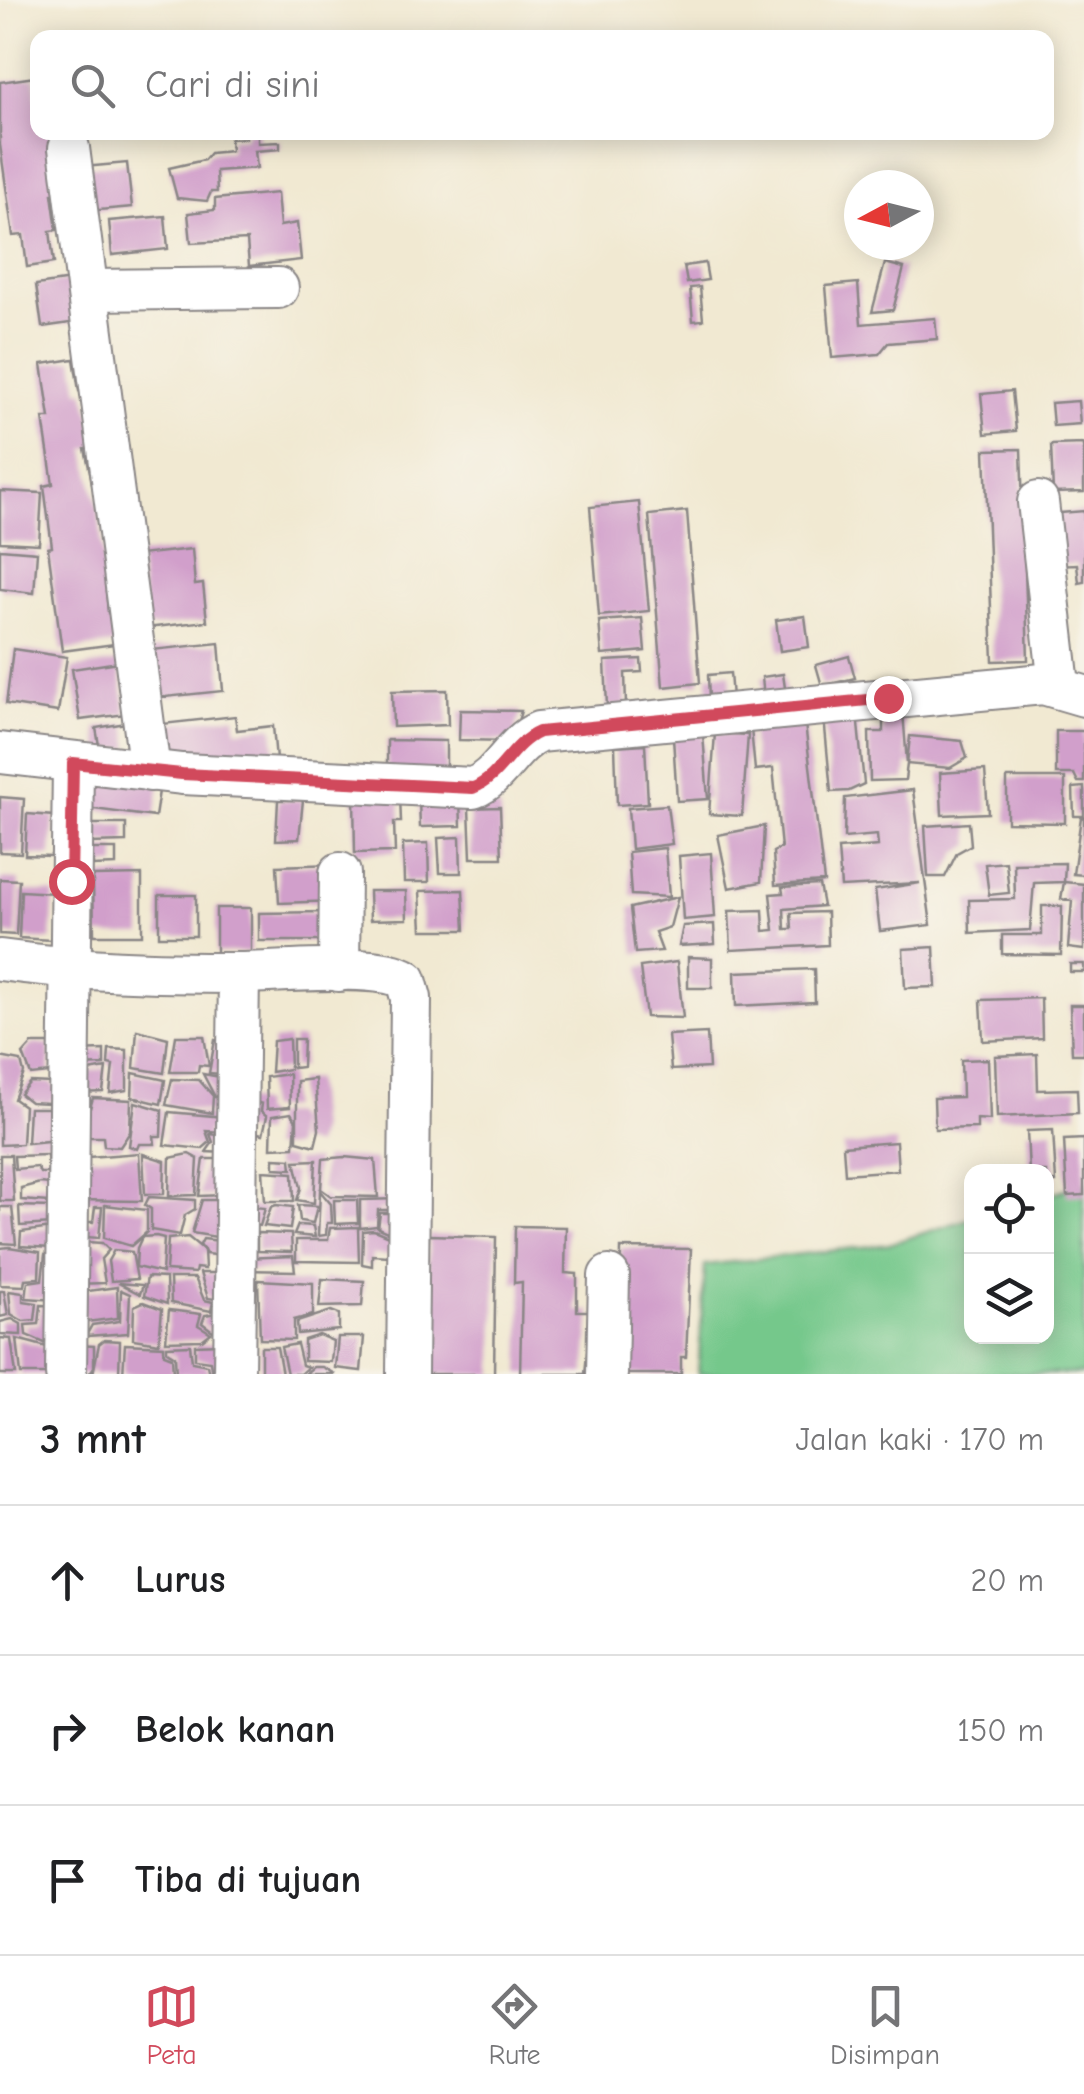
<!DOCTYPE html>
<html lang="id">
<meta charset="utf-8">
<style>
:root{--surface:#fff;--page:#f2f2f2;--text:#202124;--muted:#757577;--line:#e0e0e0;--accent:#d1495b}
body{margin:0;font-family:"Comic Neue",sans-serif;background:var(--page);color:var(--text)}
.controls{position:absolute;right:30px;bottom:30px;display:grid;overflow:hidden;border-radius:20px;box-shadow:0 5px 25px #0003}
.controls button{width:90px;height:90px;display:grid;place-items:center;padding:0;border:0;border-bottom:2px solid var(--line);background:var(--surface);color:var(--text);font:50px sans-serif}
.compass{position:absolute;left:844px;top:170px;width:90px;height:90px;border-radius:50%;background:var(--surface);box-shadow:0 5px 25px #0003;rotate:263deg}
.stop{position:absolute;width:30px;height:30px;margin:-22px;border:8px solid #d1495b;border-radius:50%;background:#fff}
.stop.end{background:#d1495b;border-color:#fff;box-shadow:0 2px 10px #0008}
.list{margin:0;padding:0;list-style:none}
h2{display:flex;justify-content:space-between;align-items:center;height:130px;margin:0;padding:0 40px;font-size:42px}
h2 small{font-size:32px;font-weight:400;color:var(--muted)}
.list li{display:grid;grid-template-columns:65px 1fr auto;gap:30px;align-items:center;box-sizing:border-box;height:150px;padding:0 40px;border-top:2px solid var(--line)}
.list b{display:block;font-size:38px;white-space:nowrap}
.list em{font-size:32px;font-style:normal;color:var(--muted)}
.icon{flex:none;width:55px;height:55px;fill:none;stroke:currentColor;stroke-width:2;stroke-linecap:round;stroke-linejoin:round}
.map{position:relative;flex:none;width:1084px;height:1374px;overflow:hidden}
.search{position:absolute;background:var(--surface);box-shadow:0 5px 25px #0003;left:30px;right:30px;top:30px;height:110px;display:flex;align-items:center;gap:25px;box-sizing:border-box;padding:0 35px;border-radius:20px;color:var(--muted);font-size:38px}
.sheet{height:580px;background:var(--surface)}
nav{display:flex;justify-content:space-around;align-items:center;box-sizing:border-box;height:140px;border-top:2px solid var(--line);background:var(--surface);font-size:28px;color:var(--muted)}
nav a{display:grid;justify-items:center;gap:5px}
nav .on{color:var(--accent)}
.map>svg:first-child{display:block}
.green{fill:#75c88b;stroke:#4c7563;stroke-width:2.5}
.building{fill:#d19fcb}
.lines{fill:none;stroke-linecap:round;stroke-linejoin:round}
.minor-casing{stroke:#8a8686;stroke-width:44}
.minor{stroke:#fff;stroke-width:40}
.route{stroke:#d1495b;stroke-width:12}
</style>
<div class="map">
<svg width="1084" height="1374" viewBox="0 0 1084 1374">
<rect width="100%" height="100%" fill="#f7f3e8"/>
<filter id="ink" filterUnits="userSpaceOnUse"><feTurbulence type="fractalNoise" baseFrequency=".01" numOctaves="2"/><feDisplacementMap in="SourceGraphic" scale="20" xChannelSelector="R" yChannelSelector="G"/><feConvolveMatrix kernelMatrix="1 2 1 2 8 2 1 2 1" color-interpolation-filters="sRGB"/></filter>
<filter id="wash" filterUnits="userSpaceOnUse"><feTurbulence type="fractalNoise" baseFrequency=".0048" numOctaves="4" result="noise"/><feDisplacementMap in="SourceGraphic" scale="40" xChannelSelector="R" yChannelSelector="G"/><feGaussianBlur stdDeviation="2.25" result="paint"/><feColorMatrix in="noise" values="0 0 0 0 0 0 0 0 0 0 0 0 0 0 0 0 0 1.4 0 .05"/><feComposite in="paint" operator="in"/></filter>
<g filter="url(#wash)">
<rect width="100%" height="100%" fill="#f1e9d2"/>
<polygon class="green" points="1084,1183 1084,1374 698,1374 705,1265 889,1244 971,1218 972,1336 1046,1336 1047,1195"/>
<g id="blocks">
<g class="building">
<polygon points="35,77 38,132 55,132 64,192 52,194 57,230 50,231 54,263 27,267 23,235 13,236 0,145 0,82"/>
<polygon points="246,132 258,132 258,143 280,142 280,149 255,151 257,168 216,171 217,192 211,192 207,201 177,198 169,168 204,160 210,153 231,151 230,139 246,138"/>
<polygon points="127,163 132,207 88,211 84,167"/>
<polygon points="277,193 280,226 297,223 301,260 249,266 247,240 191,243 188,213 215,210 215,199"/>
<polygon points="165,216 168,249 112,255 109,221"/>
<polygon points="705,263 708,280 687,283 684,266"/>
<polygon points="885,263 904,268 893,310 872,312"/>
<polygon points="78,279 84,321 42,327 36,285"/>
<polygon points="858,283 861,324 935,318 937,339 888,343 879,354 832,358 826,286"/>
<polygon points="700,287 703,320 693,321 690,288"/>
<polygon points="74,359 79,391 84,390 99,447 85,449 99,514 108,613 117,612 122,643 62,651 48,548 52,547 44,486 53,484 43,418 50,418 42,364"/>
<polygon points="1012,391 1016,431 985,434 981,394"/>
<polygon points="1078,401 1080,424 1053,426 1051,403"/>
<polygon points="1084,444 1084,492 1053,493 1051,445"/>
<polygon points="1021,449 1028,660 993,661 985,450"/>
<polygon points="0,491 42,493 39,544 0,542"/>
<polygon points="639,502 649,611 599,616 590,507"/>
<polygon points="687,511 700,683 663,687 649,515"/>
<polygon points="1084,511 1084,582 1079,583 1077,564 1053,565 1048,514"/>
<polygon points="0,549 37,552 34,593 0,589"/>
<polygon points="192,549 195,585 203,584 207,621 146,628 139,555"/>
<polygon points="805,616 809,647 780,651 776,620"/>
<polygon points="642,618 645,651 602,655 599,621"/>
<polygon points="219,643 223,691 156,698 151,650"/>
<polygon points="13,649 67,657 58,712 6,704"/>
<polygon points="849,656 855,678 822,686 816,665"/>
<polygon points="641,659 642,672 625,673 626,706 607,707 605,661"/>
<polygon points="119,662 126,714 80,720 72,669"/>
<polygon points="730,673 732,698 709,700 708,675"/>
<polygon points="783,674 786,695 764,698 762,677"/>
<polygon points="447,690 448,725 393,727 392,691"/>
<polygon points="460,710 521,711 512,741 459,740"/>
<polygon points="883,711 903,711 907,764 910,736 962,741 967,758 950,768 907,764 905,780 870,781 869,732 883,732"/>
<polygon points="857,714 864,784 849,791 831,792 824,717"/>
<polygon points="235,716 237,730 273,726 276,760 166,765 162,724"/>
<polygon points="126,723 130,748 100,751 96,728"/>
<polygon points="805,724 824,882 775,885 773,852 781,848 773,768 755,770 751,729"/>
<polygon points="1056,731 1084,731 1084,782 1078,782 1074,774 1056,774"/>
<polygon points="715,733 748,735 742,816 709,814"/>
<polygon points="703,734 708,799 677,801 673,737"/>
<polygon points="387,740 446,741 446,772 387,772"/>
<polygon points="645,744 648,803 617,805 615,746"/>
<polygon points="92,769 161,778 155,817 86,808"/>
<polygon points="985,770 988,813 942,815 940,773"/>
<polygon points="1007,778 1065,778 1065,823 1007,822"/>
<polygon points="1084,787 1084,816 1074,816 1073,788"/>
<polygon points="913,790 931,925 880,931 875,890 920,883 841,887 838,849 878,846 877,835 844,838 845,798"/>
<polygon points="400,795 401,822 394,822 395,852 355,853 354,797"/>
<polygon points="0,797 24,799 21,853 0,852"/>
<polygon points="460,798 461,826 420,827 419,799"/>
<polygon points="278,800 303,800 299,839 276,840"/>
<polygon points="667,805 672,844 631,849 628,808"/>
<polygon points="500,807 502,858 471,858 469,808"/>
<polygon points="27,814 54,816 51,856 25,855"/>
<polygon points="1081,817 1084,818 1084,875 1073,874"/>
<polygon points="969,823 971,845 957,853 945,877 928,877 925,826"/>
<polygon points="89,824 126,824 126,842 89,843"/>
<polygon points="764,826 761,882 729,888 718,835"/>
<polygon points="460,837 461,873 440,873 438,838"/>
<polygon points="428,843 429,882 404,882 403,844"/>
<polygon points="665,848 669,897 631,895 628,852"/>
<polygon points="93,849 116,849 116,865 93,866"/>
<polygon points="711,853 715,917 683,920 679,856"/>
<polygon points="1006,862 1009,893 989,895 985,864"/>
<polygon points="1065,863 1064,882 1034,883 1030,930 970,933 969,900 1015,899 1014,864"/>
<polygon points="335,864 336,901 279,903 277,866"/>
<polygon points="142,875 142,935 94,935 93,876"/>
<polygon points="0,879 19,880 16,935 0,934"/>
<polygon points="1064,882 1084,884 1084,950 1068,948 1072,901 1061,899"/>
<polygon points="819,885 823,906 784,909 785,929 792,929 791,913 827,912 828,945 731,950 729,911 763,910 764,931 774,930 770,894 783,893 782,887"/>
<polygon points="463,890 465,930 422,930 420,891"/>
<polygon points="21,891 54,893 51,940 19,938"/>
<polygon points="369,891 406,891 407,919 370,920"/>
<rect x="159" y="895" width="37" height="41"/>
<polygon points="678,897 670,927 655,932 662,951 635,953 630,908"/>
<polygon points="1042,906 1062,906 1061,955 1002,954 1002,935 1042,935"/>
<polygon points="216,908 251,908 251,952 216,953"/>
<polygon points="325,912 326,941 259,941 259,913"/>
<polygon points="714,924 715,944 679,946 683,926"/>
<polygon points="934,947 936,987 905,988 903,949"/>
<polygon points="688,957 712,958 712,988 688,988"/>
<polygon points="677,962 683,1018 646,1017 640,967"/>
<rect x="1070" y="964" width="14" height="8"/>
<polygon points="814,969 815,1002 736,1006 735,972"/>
<polygon points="1041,998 1042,1038 983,1041 981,1000"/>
<polygon points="1070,1005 1084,1005 1084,1054 1072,1054"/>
<polygon points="137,1030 168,1038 164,1073 134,1068"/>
<polygon points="707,1033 709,1068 671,1070 668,1035"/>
<polygon points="176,1036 204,1036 209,1066 199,1065 198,1072 170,1072"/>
<polygon points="289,1039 290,1069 271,1072 273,1041"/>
<polygon points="293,1039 303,1039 302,1067 293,1068"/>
<polygon points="215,1040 234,1044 233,1075 209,1073"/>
<polygon points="32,1044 49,1044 50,1073 31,1075 23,1054"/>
<polygon points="109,1049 127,1050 127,1090 110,1093 113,1065 108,1064"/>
<polygon points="104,1050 104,1065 79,1066 75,1051"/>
<polygon points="1037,1054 1038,1090 1077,1089 1078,1113 997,1117 995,1056"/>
<polygon points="0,1057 21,1061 24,1073 14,1099 24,1106 22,1144 0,1145"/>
<polygon points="988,1059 990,1120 977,1119 977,1128 935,1129 934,1098 962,1097 961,1060"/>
<polygon points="106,1068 103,1092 78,1093 78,1073"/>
<polygon points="133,1073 165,1080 161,1104 132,1097"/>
<polygon points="203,1074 220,1077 222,1098 215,1097"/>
<polygon points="289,1074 290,1107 267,1109 266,1077"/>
<polygon points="172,1079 199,1080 213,1096 212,1113 166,1105"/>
<polygon points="315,1079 319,1130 315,1146 297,1141 297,1081"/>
<polygon points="30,1082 51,1083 60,1092 49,1103 30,1102 20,1094"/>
<polygon points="93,1098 131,1100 130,1132 120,1147 104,1146 103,1137 89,1137 87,1119"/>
<polygon points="242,1098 262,1104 261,1111 267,1116 263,1134 240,1130"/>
<polygon points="135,1102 162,1110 161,1136 154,1136 155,1144 139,1144 137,1149 129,1146"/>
<polygon points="29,1108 56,1108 57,1140 27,1143"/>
<polygon points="169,1112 224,1117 226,1132 206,1131 210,1142 202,1149 164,1145"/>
<polygon points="291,1113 296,1121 294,1147 271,1148 272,1116"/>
<polygon points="1053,1130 1056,1182 1046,1182 1046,1172 1029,1172 1027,1131"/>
<polygon points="210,1134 227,1136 226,1153 206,1152 213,1142"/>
<polygon points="1084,1139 1084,1195 1067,1196 1064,1140"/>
<polygon points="896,1142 898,1170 845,1174 843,1146"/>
<polygon points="139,1153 142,1201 73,1200 76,1158"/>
<polygon points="143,1154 165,1161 164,1194 145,1194"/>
<polygon points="189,1154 198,1159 196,1195 169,1196 170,1158"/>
<polygon points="0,1155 11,1155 14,1201 0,1201"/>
<polygon points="47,1155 48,1173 40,1173 37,1167 15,1169 14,1156"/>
<polygon points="344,1157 375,1160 378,1197 331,1196 321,1189 323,1159"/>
<polygon points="274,1158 291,1159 292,1169 274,1168"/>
<polygon points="204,1159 220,1159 224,1195 199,1196"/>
<polygon points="316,1160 314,1203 297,1200 301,1188 295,1161"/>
<polygon points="263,1171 293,1173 294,1201 265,1201"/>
<polygon points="40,1183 48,1184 49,1202 21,1200 21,1188"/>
<polygon points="320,1191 331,1204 332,1223 327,1223 326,1235 318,1236"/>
<polygon points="149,1197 195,1200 195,1209 185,1215 180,1235 151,1230 151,1209 145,1205"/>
<polygon points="401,1199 401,1210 378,1210 377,1226 360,1228 360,1200"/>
<polygon points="202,1200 222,1200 225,1231 216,1237 192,1233"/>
<polygon points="334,1200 357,1200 358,1223 335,1224"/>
<polygon points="105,1205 147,1210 147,1232 131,1246 104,1238"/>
<polygon points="276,1205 293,1207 290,1229 264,1226 271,1207"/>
<polygon points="298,1205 317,1206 313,1223 300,1221"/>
<polygon points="19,1206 52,1207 53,1224 20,1226"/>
<polygon points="242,1206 265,1208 260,1226 240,1221"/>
<polygon points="0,1207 12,1207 16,1244 0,1243"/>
<polygon points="95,1207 102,1207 99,1238 73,1236 85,1222 93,1222"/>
<polygon points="380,1213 396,1213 394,1235 378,1228"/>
<polygon points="298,1225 313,1226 315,1237 294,1235"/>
<polygon points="515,1226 566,1227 565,1273 577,1274 577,1311 591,1311 585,1374 520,1374 522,1282 514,1283"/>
<polygon points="358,1227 359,1262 296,1261 296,1240 328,1240 330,1228"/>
<polygon points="52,1228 51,1248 20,1246 21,1232"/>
<polygon points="374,1230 391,1237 389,1256 372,1255 372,1266 362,1264 363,1231"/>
<polygon points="257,1233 291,1234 292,1252 257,1251"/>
<polygon points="429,1235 496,1237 494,1374 426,1374"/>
<polygon points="156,1236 164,1238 162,1273 136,1267 137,1248 142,1237"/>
<polygon points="188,1237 204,1250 205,1269 196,1268 195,1273 166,1271 168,1239"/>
<polygon points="203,1239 220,1241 224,1256 206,1254 200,1245"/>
<polygon points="87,1242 102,1243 109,1250 101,1259 105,1283 75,1284"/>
<polygon points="9,1247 40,1252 39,1278 25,1279 24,1286 0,1285 0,1248"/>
<polygon points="621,1248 691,1249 686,1357 681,1357 681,1374 619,1374"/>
<polygon points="114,1250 132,1252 137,1279 111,1281 108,1261"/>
<polygon points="45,1255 54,1256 56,1300 26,1298 28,1282 42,1280"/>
<polygon points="293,1256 295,1271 240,1270 241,1258"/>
<polygon points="200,1273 217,1273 227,1301 208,1298"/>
<polygon points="147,1277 166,1278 167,1304 144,1296"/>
<polygon points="170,1278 195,1278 204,1300 213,1302 211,1311 171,1303"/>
<polygon points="322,1279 364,1281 362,1306 319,1307"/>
<polygon points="258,1280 313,1283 313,1315 294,1320 294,1340 260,1339"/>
<polygon points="118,1283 143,1285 140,1294"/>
<polygon points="117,1287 118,1318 87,1322 74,1293"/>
<polygon points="121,1290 130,1294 128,1333 86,1336 92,1325 120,1321"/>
<polygon points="0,1291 4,1291 8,1315 0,1317"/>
<polygon points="9,1291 23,1293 23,1301 37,1303 35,1320 23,1321 11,1314"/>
<polygon points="143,1302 162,1309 159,1343 133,1339 134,1306"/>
<polygon points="41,1305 54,1306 49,1345 26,1335 25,1325 39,1324"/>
<polygon points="169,1310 201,1314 198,1325 211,1333 202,1340 166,1341"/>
<polygon points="331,1311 339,1314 339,1330 298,1334 297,1322"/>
<polygon points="223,1312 225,1330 214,1332 202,1323 205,1315"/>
<polygon points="12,1319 21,1324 21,1335 0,1334 0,1322"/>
<polygon points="319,1335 333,1341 331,1362 304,1361 304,1340"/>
<polygon points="338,1337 364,1337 361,1371 335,1368"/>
<polygon points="0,1338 11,1339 16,1374 0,1374"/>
<polygon points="17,1339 58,1350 55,1374 21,1374"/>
<polygon points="104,1340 120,1341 119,1374 93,1374 99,1344"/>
<polygon points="125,1344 164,1346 164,1354 172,1357 173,1374 123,1374"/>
<polygon points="221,1344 220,1374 212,1374 210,1361 195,1359 195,1345"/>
<polygon points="297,1344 302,1365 308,1367 300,1374 287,1374 281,1347"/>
<polygon points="76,1345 94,1346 94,1367 89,1374 73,1373"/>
<polygon points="190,1345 192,1362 207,1365 209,1374 176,1374 175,1356 167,1351 167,1346"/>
<polygon points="261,1347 277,1347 282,1374 261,1374"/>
<polygon points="313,1367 322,1367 335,1374 305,1374"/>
</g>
</g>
</g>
<g filter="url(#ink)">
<use href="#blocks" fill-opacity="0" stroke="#8a8686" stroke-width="2.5"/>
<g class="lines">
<g class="minor-casing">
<g id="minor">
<polyline points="69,148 150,771"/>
<polyline points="89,290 278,288"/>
<polyline points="1038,502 1059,685"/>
<path d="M0,753L182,774L473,788C501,777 511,744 539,732L1043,684L1084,696"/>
<path d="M0,960C79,971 158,973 238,973C275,973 379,962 406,980L411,998L407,1374"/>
<polyline points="339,971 340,873"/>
<polyline points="66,1374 73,763"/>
<polyline points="234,1374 239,973"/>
<polyline points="607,1374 609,1276"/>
</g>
</g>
<use href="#minor" class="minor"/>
</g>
</g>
<g class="lines" filter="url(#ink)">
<path class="route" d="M71,881L73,763L182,774L473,788C501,777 511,744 539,732L888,698"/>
</g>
</svg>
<div class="controls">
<button><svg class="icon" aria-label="locate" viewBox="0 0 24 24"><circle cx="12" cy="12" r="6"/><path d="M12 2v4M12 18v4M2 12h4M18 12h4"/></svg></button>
<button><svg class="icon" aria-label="layers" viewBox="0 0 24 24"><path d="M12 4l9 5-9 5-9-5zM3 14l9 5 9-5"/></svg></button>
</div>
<svg class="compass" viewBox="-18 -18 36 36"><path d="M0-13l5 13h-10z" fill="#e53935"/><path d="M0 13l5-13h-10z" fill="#757577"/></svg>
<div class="stop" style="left:71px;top:881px"></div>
<div class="stop end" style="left:888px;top:698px"></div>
<div class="search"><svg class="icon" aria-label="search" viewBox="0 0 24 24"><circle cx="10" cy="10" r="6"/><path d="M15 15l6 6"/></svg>Cari di sini</div>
</div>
<section class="sheet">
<h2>3 mnt<small>Jalan kaki · 170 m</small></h2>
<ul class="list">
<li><svg class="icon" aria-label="ahead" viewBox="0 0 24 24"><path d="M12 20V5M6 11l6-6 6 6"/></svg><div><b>Lurus</b></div><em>20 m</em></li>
<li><svg class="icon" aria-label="right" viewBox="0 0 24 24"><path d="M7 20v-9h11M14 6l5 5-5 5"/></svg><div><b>Belok kanan</b></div><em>150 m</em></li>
<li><svg class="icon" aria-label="arrive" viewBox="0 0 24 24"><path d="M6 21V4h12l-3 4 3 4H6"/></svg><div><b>Tiba di tujuan</b></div></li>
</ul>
</section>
<nav>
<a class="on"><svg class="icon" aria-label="map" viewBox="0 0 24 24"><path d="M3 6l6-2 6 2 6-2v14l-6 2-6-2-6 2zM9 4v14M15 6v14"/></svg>Peta</a>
<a><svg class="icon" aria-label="directions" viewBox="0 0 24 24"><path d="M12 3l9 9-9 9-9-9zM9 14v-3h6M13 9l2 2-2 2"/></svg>Rute</a>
<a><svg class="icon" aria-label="saved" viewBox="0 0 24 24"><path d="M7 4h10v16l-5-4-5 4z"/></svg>Disimpan</a>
</nav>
